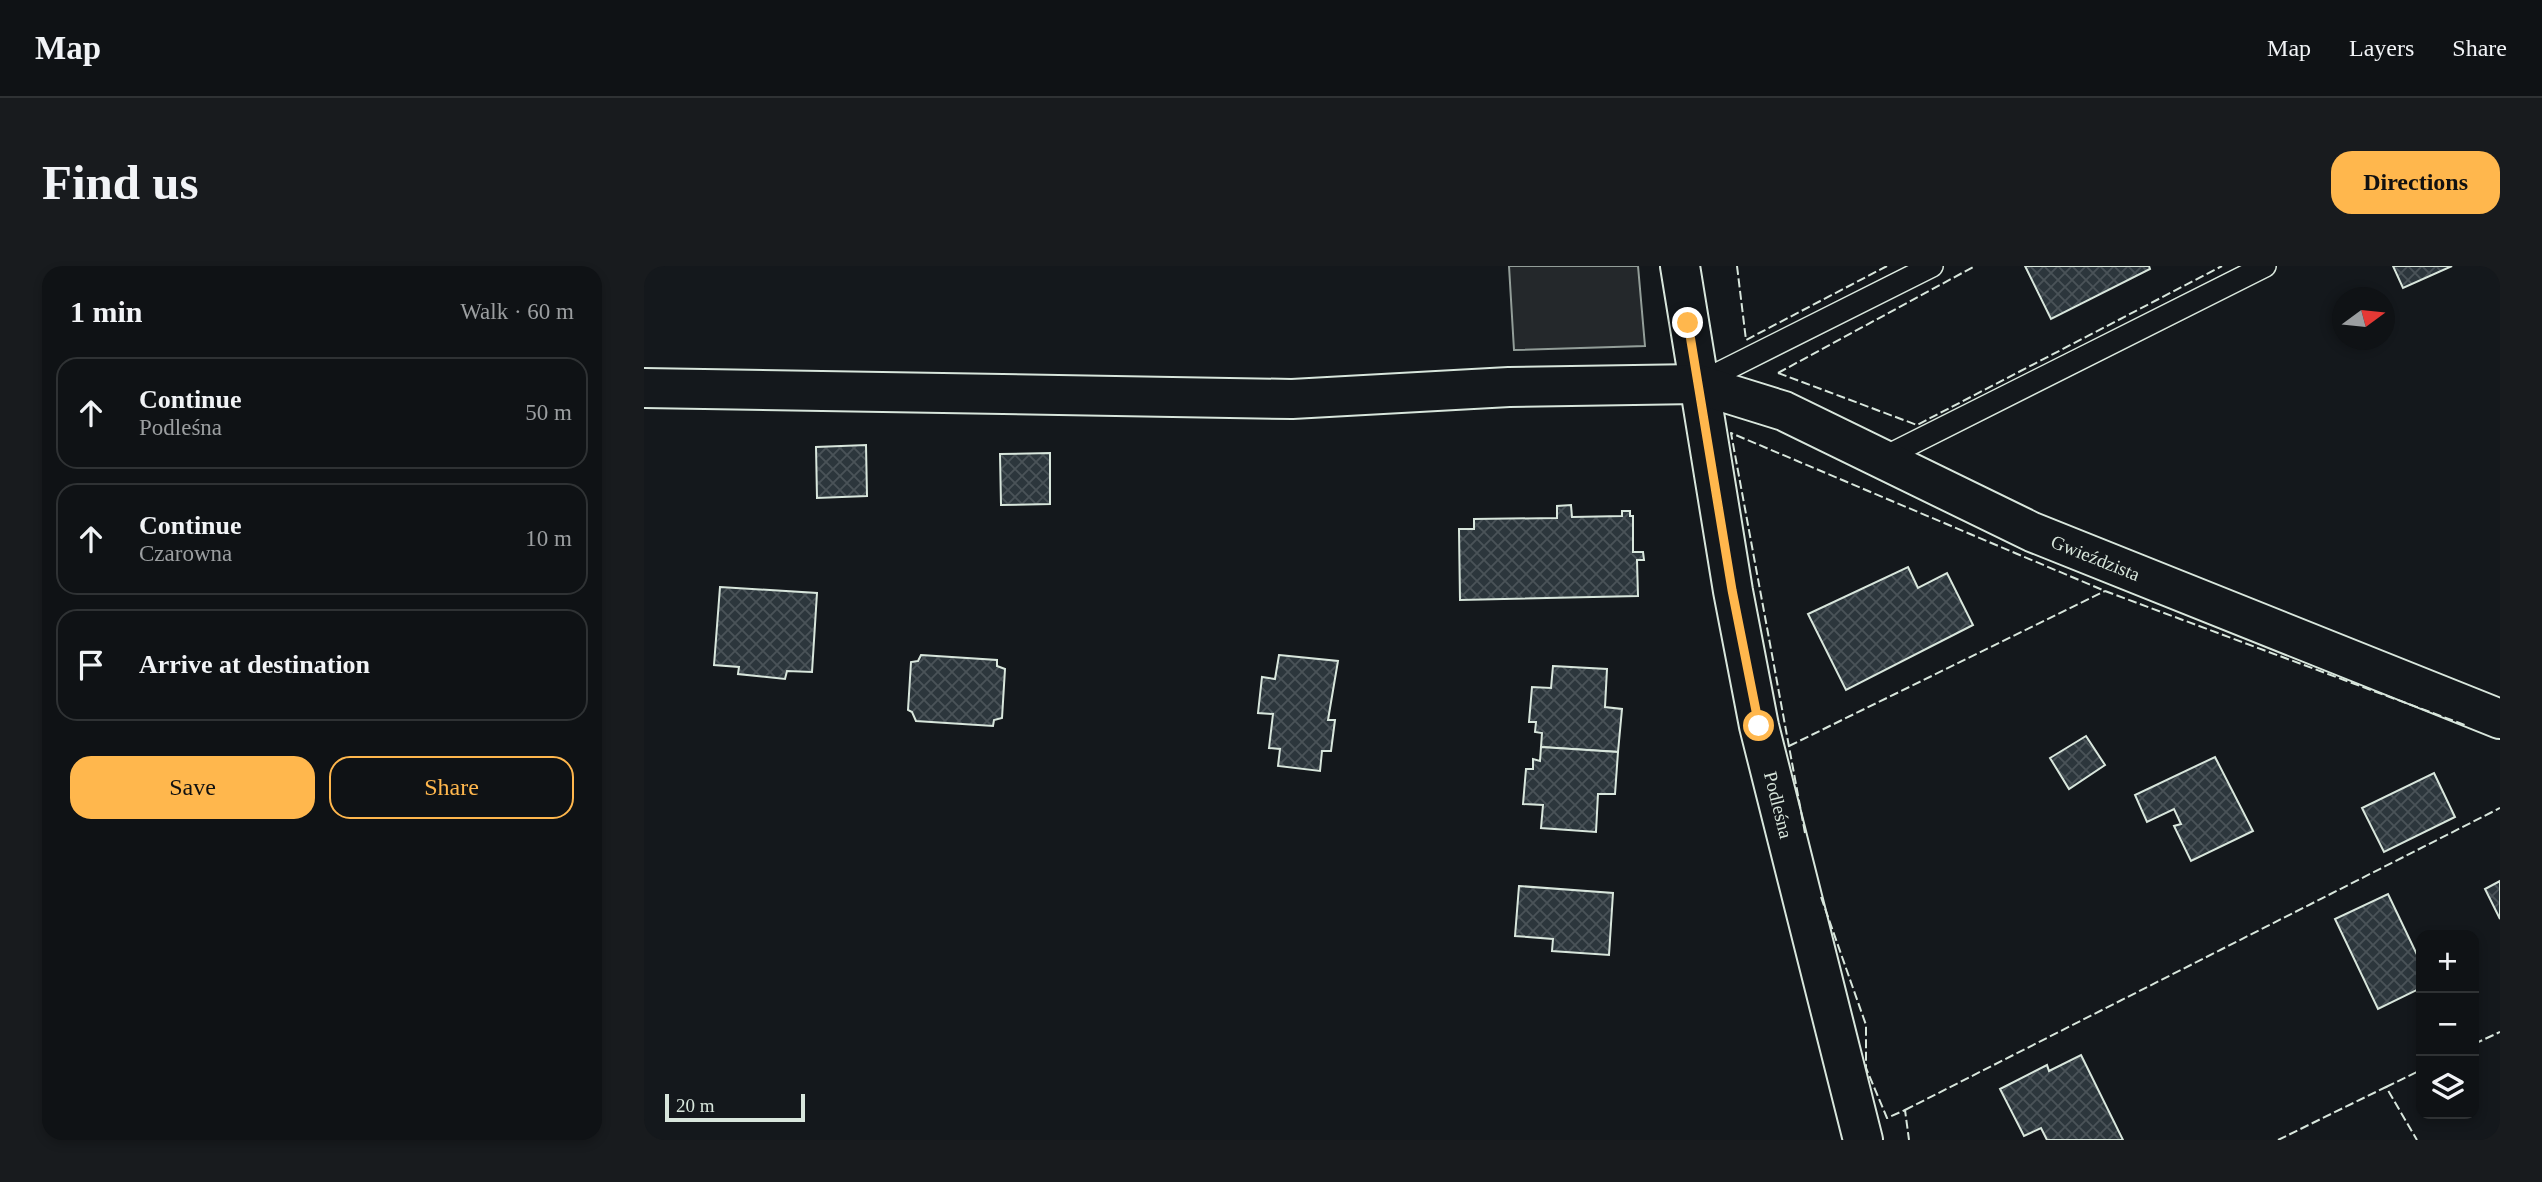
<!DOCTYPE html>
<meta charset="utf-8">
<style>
:root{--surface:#0f1215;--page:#181b1e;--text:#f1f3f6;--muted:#9b9ea0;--line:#2f3234;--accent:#ffb74d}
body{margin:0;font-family:"Times New Roman",serif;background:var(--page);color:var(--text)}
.controls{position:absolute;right:21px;bottom:21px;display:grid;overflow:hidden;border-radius:14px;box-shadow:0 4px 10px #0003}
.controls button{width:63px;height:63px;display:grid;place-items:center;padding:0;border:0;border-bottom:2px solid var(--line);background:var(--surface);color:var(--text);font:35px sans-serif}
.compass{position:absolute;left:1688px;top:21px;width:63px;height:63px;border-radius:50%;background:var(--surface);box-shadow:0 4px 10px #0003;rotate:75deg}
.scale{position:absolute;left:21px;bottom:18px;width:140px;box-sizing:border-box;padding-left:7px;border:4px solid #d8e6dc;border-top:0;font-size:19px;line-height:24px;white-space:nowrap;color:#d8e6dc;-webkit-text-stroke:5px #14181c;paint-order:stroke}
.stop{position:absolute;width:21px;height:21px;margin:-16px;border:5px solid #ffb74d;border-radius:50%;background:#fff}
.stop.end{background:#ffb74d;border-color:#fff;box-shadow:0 2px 7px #0008}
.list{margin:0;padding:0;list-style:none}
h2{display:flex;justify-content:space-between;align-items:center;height:91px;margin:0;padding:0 28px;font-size:30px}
h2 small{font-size:23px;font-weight:400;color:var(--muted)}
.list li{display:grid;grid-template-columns:46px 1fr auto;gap:21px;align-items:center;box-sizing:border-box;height:112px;margin:0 14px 14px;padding:0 14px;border:2px solid var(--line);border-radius:21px}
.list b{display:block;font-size:26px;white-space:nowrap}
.list p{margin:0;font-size:23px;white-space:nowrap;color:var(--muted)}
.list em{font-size:23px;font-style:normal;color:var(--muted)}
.actions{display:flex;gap:14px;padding:21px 28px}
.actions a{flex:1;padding:16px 0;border:2px solid var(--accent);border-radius:21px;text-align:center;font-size:24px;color:var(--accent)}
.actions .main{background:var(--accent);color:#111}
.icon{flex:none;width:38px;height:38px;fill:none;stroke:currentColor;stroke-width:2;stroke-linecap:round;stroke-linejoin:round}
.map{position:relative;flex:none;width:1856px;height:874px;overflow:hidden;border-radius:21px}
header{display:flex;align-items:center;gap:42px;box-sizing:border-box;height:98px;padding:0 35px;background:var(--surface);border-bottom:2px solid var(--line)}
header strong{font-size:33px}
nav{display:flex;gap:38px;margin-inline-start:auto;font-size:24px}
.intro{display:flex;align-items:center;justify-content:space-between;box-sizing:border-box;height:168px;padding:0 42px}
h1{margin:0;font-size:49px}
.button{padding:18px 32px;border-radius:21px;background:var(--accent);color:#111;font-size:24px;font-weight:700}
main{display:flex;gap:42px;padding:0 42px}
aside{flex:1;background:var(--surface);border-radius:21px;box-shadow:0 4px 10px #0003}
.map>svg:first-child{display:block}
.parking{fill:#24282b;stroke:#939e99;stroke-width:2}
.building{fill:url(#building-cross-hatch);stroke:#d8e6dc;stroke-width:2}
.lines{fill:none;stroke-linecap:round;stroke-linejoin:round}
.service-casing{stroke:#d8e6dc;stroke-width:24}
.minor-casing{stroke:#d8e6dc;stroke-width:42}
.service{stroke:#14181c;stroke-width:21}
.minor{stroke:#14181c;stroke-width:38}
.fence{stroke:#d8e6dc;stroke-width:2;stroke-dasharray:9 3.5;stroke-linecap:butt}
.route{stroke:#ffb74d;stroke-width:9}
.labels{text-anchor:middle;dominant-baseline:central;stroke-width:5;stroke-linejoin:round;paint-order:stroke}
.street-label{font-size:19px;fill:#d8e6dc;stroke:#14181c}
</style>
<header>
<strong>Map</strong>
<nav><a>Map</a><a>Layers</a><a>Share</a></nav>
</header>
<div class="intro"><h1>Find us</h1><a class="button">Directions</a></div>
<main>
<aside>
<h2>1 min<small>Walk · 60 m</small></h2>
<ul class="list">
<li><svg class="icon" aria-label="ahead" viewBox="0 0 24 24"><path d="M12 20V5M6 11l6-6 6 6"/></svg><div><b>Continue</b><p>Podleśna</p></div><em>50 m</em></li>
<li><svg class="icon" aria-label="ahead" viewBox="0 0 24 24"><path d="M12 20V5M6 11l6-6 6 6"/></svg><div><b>Continue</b><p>Czarowna</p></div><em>10 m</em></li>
<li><svg class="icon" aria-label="arrive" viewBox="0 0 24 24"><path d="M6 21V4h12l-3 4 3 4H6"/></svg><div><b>Arrive at destination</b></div></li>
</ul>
<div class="actions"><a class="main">Save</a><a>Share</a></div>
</aside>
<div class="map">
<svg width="1856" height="874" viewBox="0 0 1856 874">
<defs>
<pattern id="building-cross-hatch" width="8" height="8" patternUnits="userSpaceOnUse" patternTransform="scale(1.75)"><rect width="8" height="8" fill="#2c363c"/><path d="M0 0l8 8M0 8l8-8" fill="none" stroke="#4a5358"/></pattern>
</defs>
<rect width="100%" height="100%" fill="#14181c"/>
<polygon class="parking" points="865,0 994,0 1001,80 870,84"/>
<g class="building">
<polygon points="1381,0 1505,0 1506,3 1407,53"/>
<polygon points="1749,0 1808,0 1759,22"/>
<polygon points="222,179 223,230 173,232 172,181"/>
<polygon points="406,187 406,238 357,239 356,188"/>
<polygon points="927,239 928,251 978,250 978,245 986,245 986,250 989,250 989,286 999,286 1000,294 993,294 994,330 816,334 815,263 830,263 830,253 913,252 913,240"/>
<polygon points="1264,301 1274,322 1303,307 1329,359 1202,424 1164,348"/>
<polygon points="76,321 173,327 168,406 143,405 141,413 94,408 95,401 70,399"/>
<polygon points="277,389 353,394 353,400 361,403 358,452 350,454 349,460 272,455 268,446 264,444 267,396 274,395"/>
<polygon points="635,389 694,395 684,454 691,454 687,485 678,485 676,505 634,500 636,483 625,482 629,448 614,447 618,411 631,413"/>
<polygon points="909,400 963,403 961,441 978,443 974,486 897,481 898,467 891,466 892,456 885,456 888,421 907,422"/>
<polygon points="1442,470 1461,499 1425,523 1406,492"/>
<polygon points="897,481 974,486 971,528 954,528 952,566 897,562 899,539 879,538 882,503 889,503 889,493 896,495"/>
<polygon points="1571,491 1609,565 1547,595 1530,560 1537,558 1530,543 1503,556 1491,529"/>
<polygon points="1790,507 1811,551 1740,586 1718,542"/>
<polygon points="1856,615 1856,653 1841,623"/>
<polygon points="875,620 969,627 965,689 908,685 909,673 871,670"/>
<polygon points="1744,628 1777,697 1777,722 1734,743 1691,653"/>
<polygon points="1437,789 1479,874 1403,874 1397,862 1380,870 1356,823 1403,799 1405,805"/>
</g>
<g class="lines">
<g class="service-casing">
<g id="service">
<polyline points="1053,118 1288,0"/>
<polyline points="1237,193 1621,0"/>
</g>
</g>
<g class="minor-casing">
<g id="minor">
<path id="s1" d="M1036,0L1089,325L1115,460L1219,874"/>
<path id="s2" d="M0,122L648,133L865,121L1053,118L1140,145L1388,266L1856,453"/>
</g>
</g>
<use href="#service" class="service"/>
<use href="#minor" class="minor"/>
<g class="fence">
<polyline points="1093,0 1102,74 1243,0"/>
<polyline points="1134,107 1273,159 1578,0"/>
<polyline points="1134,107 1331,0"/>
<polyline points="1145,480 1461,325"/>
<polyline points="1161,567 1087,167 1461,325 1821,459"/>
<polyline points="1177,631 1222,759 1222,802 1243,852 1261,844 1265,874"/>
<polyline points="1830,778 1856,766"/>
<polyline points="1742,821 1777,804"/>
<polyline points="1261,844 1856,542"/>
<polyline points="1634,874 1742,821 1773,874"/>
</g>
</g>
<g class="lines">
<polyline class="route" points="1044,57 1088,324 1115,460"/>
</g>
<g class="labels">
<g class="street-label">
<text stroke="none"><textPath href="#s2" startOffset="1489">Gwieździsta</textPath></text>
<text stroke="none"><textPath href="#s1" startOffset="548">Podleśna</textPath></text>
</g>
</g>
</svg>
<div class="controls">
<button>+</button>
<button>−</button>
<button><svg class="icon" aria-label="layers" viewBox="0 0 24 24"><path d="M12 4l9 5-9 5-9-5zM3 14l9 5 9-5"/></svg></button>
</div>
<svg class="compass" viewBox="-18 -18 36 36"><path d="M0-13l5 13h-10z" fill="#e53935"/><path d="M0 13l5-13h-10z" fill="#9b9ea0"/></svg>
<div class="scale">20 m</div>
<div class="stop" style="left:1115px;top:460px"></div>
<div class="stop end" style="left:1044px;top:57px"></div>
</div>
</main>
